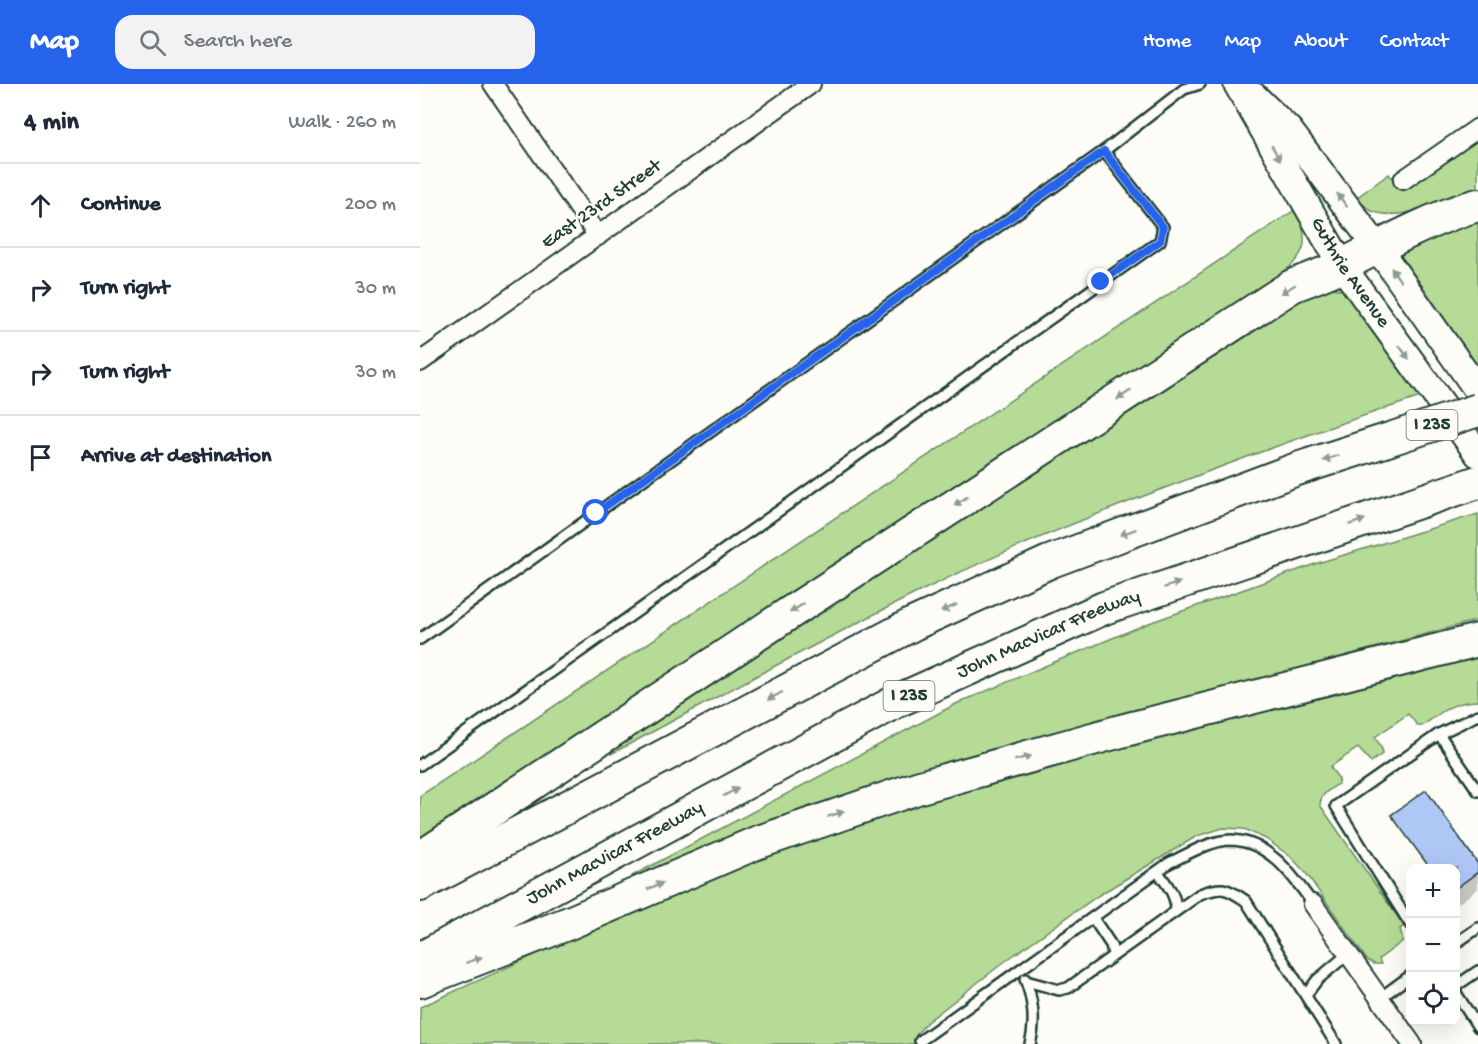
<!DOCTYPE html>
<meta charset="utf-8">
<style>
:root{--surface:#fff;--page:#f2f2f3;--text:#1f2937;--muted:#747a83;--line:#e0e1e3;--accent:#2563eb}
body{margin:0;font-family:"Gochi Hand",sans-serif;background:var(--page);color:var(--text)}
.controls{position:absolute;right:18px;bottom:18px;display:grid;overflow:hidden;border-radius:12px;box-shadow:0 6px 24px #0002}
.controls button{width:54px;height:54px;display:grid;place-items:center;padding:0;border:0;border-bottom:2px solid var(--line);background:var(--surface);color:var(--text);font:30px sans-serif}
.stop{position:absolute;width:18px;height:18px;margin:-14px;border:4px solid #2563eb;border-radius:50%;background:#fff}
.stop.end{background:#2563eb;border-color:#fff;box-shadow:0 2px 6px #0008}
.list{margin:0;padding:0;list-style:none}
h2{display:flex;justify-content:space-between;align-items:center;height:78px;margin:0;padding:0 24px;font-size:26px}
h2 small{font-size:20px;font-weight:400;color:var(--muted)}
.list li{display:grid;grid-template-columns:39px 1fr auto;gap:18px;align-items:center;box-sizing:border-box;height:84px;padding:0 24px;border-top:2px solid var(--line)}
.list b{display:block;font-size:22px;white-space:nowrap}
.list em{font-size:20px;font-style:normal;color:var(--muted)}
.icon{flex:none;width:33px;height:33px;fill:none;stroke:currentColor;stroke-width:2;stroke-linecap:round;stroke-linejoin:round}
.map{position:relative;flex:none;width:1058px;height:960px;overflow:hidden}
header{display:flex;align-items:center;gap:36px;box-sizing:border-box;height:84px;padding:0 30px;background:var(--accent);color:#fff}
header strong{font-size:28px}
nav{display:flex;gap:33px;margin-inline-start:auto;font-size:21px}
.search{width:420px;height:54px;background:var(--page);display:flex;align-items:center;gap:15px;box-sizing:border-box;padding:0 21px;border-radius:18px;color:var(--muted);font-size:22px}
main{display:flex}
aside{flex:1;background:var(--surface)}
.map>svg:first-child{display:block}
.green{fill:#b6db96;stroke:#6a8c65;stroke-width:1.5}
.shadow{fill:#0003}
.building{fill:#aec7f5;stroke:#1f3d34;stroke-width:1.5}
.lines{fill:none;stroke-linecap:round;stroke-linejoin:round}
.lane-casing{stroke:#1f3d34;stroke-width:14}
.street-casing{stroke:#1f3d34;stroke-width:22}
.secondary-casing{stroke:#1f3d34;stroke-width:30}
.highway-casing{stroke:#1f3d34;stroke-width:36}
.lane{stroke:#fdfcf7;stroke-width:9}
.street{stroke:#fdfcf7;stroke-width:18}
.secondary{stroke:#fdfcf7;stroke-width:26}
.highway{stroke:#fdfcf7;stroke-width:32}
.highway-bridge-casing{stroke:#1f3d34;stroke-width:36;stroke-linecap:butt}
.highway-bridge{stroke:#fdfcf7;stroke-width:32}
.oneway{fill:#8e9c96}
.route{stroke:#2563eb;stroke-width:8}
.labels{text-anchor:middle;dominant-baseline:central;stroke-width:5;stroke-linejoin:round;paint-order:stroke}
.shield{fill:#fdfcf7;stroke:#62766e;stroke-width:1.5}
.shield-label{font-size:18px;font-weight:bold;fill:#1f3d34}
.street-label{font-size:20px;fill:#1f3d34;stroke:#fdfcf7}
</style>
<header>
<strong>Map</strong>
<div class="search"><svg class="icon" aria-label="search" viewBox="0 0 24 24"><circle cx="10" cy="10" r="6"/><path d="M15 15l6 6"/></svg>Search here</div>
<nav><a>Home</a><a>Map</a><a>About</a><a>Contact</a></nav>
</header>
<main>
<aside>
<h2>4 min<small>Walk · 260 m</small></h2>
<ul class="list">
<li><svg class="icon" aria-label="ahead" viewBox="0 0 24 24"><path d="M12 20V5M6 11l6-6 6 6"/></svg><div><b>Continue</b></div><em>200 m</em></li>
<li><svg class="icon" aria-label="right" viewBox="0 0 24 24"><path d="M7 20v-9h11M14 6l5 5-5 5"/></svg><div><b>Turn right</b></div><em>30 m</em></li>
<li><svg class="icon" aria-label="right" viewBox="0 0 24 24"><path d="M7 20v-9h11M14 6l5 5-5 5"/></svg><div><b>Turn right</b></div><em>30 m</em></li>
<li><svg class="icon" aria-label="arrive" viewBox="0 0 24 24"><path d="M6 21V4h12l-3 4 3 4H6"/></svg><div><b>Arrive at destination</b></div></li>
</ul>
</aside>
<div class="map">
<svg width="1058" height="960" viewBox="0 0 1058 960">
<rect width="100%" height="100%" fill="#fdfcf7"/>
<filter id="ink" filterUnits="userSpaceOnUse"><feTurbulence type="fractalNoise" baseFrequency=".0167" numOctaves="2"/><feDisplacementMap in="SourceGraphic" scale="12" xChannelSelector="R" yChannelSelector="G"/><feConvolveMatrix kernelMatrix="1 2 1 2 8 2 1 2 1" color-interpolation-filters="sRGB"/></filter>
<g filter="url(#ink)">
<g class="green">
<path d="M1058,54V105C1030,115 984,138 954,128C948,126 941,118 936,114L969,90L982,107Z"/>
<path d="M876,125C891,159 886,169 860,192L718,283L0,755V712Z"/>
<path d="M1058,137V283L981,172C993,157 1039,144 1058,137Z"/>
<path d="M912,204L927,207L1001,313C919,339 839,368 758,399C673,431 589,464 507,504C400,556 296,614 191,670L190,665L739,303L890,209Z"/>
<polygon points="1058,430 1058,536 883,583 770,616 213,796 212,792 536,620 632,579 729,539 898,479"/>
<path d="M1058,564V617C1031,618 1023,627 1002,642H998L988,630L955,653L962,665V670L951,678L938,664L910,683L919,695L918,700C909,706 901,709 900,721L984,842L980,845L983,857L959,875L961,880H954L947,876L886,789L871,773L846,755L824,745L803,744L777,752L679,811L588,875L507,938L496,951L495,960H0V923L271,800L455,732Z"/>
</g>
<polygon class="shadow" points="1005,708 1015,718 1058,778 1058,805 1039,819 1036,815 1036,784 1012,784 973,731"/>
<polygon class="building" points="1006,706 1058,780 1058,788 1036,804 1036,784 1010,784 971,731"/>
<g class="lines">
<g class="lane-casing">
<g id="lane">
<polyline points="0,555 684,67 764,5 780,0"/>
<polyline points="1019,650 1058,707"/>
<polyline points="0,681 740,157 743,143 684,67"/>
<path d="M738,788C747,801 756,810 756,827"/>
<polyline points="673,834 691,861 693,870"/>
<polyline points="990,840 916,722 1019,650 1058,631"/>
<polyline points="1036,859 1058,844"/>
<path d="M605,895C613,915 616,939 610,960"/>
<path d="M606,897L639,906L648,904L780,810C802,802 806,803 826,817L916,960"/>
<polyline points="1036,902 1058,887"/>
<polyline points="1036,909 1058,943"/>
<polyline points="886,911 897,896 929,869"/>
<polyline points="960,914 990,892"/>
<path d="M500,957L749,779C766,771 791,756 811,756C849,757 873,792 893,820"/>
</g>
</g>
<g class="street-casing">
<g id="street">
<polyline points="73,0 178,152"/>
<polyline points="983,96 1058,44"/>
<polyline points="0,278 391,0"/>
<polyline points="893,820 992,960"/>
</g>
</g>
<g class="secondary-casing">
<g id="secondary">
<path id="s1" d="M817,0L922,182L1058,370"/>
<polyline points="834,12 869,46 957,163 1058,307"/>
</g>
</g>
<g class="highway-casing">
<g id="highway">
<path d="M0,774L365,532L872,202C889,195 907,189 923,181C967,159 1011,134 1058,121"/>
<polyline points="0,801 493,540 629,478 877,385 967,356"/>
<path id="s2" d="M0,875L477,617L684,524L1058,398"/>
<polyline points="0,897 149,839 336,759 500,703 701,647 1058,556"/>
</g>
</g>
<use href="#lane" class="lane"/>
<use href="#street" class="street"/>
<use href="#secondary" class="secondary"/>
<use href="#highway" class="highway"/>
<g class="highway-bridge-casing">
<polyline id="highway-bridge" points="967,356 1058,326"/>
</g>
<use href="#highway-bridge" class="highway-bridge"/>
</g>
<defs><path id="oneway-solid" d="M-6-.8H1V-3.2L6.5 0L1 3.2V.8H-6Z" transform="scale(1.5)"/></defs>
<g class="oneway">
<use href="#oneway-solid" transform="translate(856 69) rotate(60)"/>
<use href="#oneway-solid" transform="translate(922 116) rotate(-127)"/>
<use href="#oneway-solid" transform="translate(976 191) rotate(-125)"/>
<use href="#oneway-solid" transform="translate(868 205) rotate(150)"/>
<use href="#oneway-solid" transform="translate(984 268) rotate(54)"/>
<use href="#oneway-solid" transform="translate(704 311) rotate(147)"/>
<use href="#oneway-solid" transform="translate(911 374) rotate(162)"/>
<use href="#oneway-solid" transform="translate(541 417) rotate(147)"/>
<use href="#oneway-solid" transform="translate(937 438) rotate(-19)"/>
<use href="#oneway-solid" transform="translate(708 448) rotate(159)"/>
<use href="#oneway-solid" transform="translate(752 501) rotate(-19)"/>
<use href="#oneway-solid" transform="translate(377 524) rotate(147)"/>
<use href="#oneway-solid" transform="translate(529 524) rotate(156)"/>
<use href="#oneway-solid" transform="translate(355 612) rotate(152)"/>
<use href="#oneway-solid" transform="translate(603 674) rotate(-15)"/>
<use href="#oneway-solid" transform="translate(311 708) rotate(-28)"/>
<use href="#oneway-solid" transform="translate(416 730) rotate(-18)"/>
<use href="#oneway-solid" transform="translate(235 802) rotate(-23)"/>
<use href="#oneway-solid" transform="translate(54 876) rotate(-21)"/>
</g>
</g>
<g class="lines" filter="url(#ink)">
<polyline class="route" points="176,429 684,67 743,143 740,157 681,198"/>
</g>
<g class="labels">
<g class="shield">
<rect x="986.5" y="326" width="51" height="30" rx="4.5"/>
<rect x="463.5" y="597" width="51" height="30" rx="4.5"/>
</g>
<g class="shield-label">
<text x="1012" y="341">I 235</text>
<text x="489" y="612">I 235</text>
</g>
<g class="street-label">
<text transform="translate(182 121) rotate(-35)">East 23rd Street</text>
<text stroke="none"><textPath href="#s1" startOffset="220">Guthrie Avenue</textPath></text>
<text stroke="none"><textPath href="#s2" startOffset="708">John MacVicar Freeway</textPath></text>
<text stroke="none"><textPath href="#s2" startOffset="222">John MacVicar Freeway</textPath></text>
</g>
</g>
</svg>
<div class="controls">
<button>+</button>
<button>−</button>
<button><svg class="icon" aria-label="locate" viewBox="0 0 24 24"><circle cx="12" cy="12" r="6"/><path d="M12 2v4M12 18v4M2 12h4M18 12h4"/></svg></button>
</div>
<div class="stop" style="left:176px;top:429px"></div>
<div class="stop end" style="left:681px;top:198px"></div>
</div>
</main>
